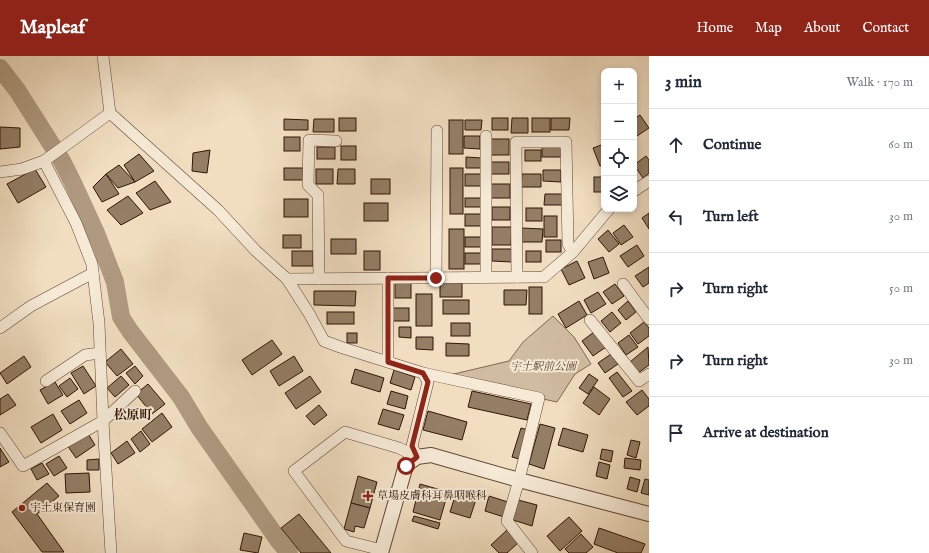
<!DOCTYPE html>
<meta charset="utf-8">
<style>
:root{--surface:#fff;--page:#f2f2f3;--text:#1f2937;--muted:#747a83;--line:#e0e1e3;--accent:#8f2418}
body{margin:0;font-family:"IM FELL English","Noto Serif JP",serif;background:var(--page);color:var(--text)}
.controls{position:absolute;right:12px;top:12px;display:grid;overflow:hidden;border-radius:8px;box-shadow:0 2px 6px #0003}
.controls button{width:36px;height:36px;display:grid;place-items:center;padding:0;border:0;border-bottom:1px solid var(--line);background:var(--surface);color:var(--text);font:20px sans-serif}
.stop{position:absolute;width:12px;height:12px;margin:-9px;border:3px solid #8f2418;border-radius:50%;background:#fff}
.stop.end{background:#8f2418;border-color:#fff;box-shadow:0 1px 4px #0008}
.list{margin:0;padding:0;list-style:none}
h2{display:flex;justify-content:space-between;align-items:center;height:52px;margin:0;padding:0 16px;font-size:17px}
h2 small{font-size:13px;font-weight:400;color:var(--muted)}
.list li{display:grid;grid-template-columns:26px 1fr auto;gap:12px;align-items:center;box-sizing:border-box;height:72px;padding:0 16px;border-top:1px solid var(--line)}
.list b{display:block;font-size:15px;white-space:nowrap}
.list em{font-size:13px;font-style:normal;color:var(--muted)}
.icon{flex:none;width:22px;height:22px;fill:none;stroke:currentColor;stroke-width:2;stroke-linecap:round;stroke-linejoin:round}
.map{position:relative;flex:none;width:649px;height:497px;overflow:hidden}
header{display:flex;align-items:center;gap:24px;box-sizing:border-box;height:56px;padding:0 20px;background:var(--accent);color:#fff}
header strong{font-size:19px}
nav{display:flex;gap:22px;margin-inline-start:auto;font-size:14px}
main{display:flex}
aside{flex:1;background:var(--surface)}
.map>svg:first-child{display:block}
.green{fill:#d0bca1;stroke:#806852}
.lines{fill:none;stroke-linecap:round;stroke-linejoin:round}
.river{stroke:#af9a81;stroke-width:18}
.building{fill:#947e66;stroke:#2f1504}
.minor-casing{stroke:#604733;stroke-width:12}
.tertiary-casing{stroke:#604733;stroke-width:16}
.minor{stroke:#f6ead7;stroke-width:11}
.tertiary{stroke:#f6ead7;stroke-width:14}
.route{stroke:#8f2418;stroke-width:5}
.poi-dot{fill:#8f2418;stroke:#f6ead7;stroke-width:1.5}
.labels{text-anchor:middle;dominant-baseline:central;stroke-width:4;stroke-linejoin:round;paint-order:stroke}
.park-label{font-size:11px;font-style:italic;fill:#5f4733;stroke:#f6ead7}
.poi-label{font-size:11px;fill:#2f1504;stroke:#f6ead7;text-anchor:start}
.quarter-label{font-size:13px;font-weight:bold;fill:#2f1504;stroke:#f6ead7}
</style>
<header>
<strong>Mapleaf</strong>
<nav><a>Home</a><a>Map</a><a>About</a><a>Contact</a></nav>
</header>
<main>
<div class="map">
<svg width="649" height="497" viewBox="0 0 649 497">
<rect width="100%" height="100%" fill="#f1dec1"/>
<filter id="stains"><feTurbulence type="fractalNoise" baseFrequency=".005" numOctaves="4"/><feColorMatrix values="0 0 0 0 .2 0 0 0 0 .09 0 0 0 0 .02 0 0 0 .5 -.17"/></filter>
<radialGradient id="worn" r=".72"><stop offset=".6" stop-color="#630" stop-opacity="0"/><stop offset="1" stop-color="#630" stop-opacity=".3"/></radialGradient>
<polygon class="green" points="553,260 574,281 591,308 575,318 557,346 441,321 509,305 523,286"/>
<g class="lines">
<polyline class="river" points="0,12 17,34 62,105 73,127 96,177 115,226 121,261 130,275 181,341 199,371 279,485 289,497"/>
</g>
<g class="building">
<polygon points="640,59 649,72 634,82 634,63"/>
<rect x="339" y="62" width="17" height="13"/>
<rect x="492" y="62" width="16" height="12"/>
<polygon points="512,62 528,62 528,77 511,77"/>
<rect x="532" y="62" width="18" height="14"/>
<polygon points="551,62 570,62 569,74 551,74"/>
<polygon points="284,63 308,64 308,74 284,74"/>
<polygon points="314,63 334,63 334,76 313,76"/>
<rect x="449" y="64" width="14" height="34"/>
<polygon points="465,64 482,64 481,74 465,74"/>
<polygon points="0,71 20,72 20,91 0,93"/>
<polygon points="464,80 480,80 480,93 464,92"/>
<rect x="284" y="81" width="16" height="14"/>
<rect x="491" y="83" width="18" height="16"/>
<polygon points="604,88 604,108 600,110 593,92"/>
<rect x="341" y="90" width="15" height="14"/>
<rect x="317" y="91" width="18" height="12"/>
<rect x="542" y="91" width="19" height="10"/>
<polygon points="210,94 207,117 192,115 193,97"/>
<rect x="525" y="94" width="16" height="11"/>
<polygon points="139,98 154,115 135,126 124,109"/>
<polygon points="646,100 649,104 649,117 643,122 634,109"/>
<polygon points="466,101 482,102 482,112 466,112"/>
<rect x="491" y="106" width="18" height="12"/>
<polygon points="119,109 135,126 118,132 106,118"/>
<rect x="284" y="112" width="19" height="12"/>
<rect x="450" y="112" width="13" height="46"/>
<polygon points="35,113 46,131 18,147 7,128"/>
<rect x="316" y="113" width="17" height="15"/>
<polygon points="338,113 355,113 355,128 337,128"/>
<polygon points="543,114 561,114 561,126 543,125"/>
<polygon points="106,118 119,138 102,146 93,131"/>
<rect x="465" y="118" width="17" height="12"/>
<polygon points="522,118 541,118 541,131 521,131"/>
<rect x="594" y="121" width="10" height="15"/>
<rect x="371" y="123" width="19" height="15"/>
<polygon points="155,125 171,146 150,154 136,137"/>
<rect x="491" y="128" width="19" height="14"/>
<polygon points="545,138 563,138 563,149 544,149"/>
<polygon points="128,140 143,157 121,169 107,154"/>
<rect x="465" y="142" width="18" height="9"/>
<rect x="284" y="143" width="24" height="18"/>
<rect x="364" y="147" width="24" height="18"/>
<rect x="492" y="151" width="18" height="13"/>
<rect x="526" y="152" width="16" height="13"/>
<polygon points="649,157 649,173 642,162"/>
<rect x="465" y="158" width="16" height="12"/>
<rect x="544" y="160" width="13" height="21"/>
<polygon points="624,169 633,181 621,189 613,177"/>
<polygon points="492,171 512,171 511,189 492,189"/>
<polygon points="522,172 543,173 542,186 522,186"/>
<rect x="449" y="173" width="15" height="40"/>
<polygon points="608,174 619,188 609,196 598,183"/>
<rect x="283" y="179" width="18" height="13"/>
<rect x="465" y="181" width="18" height="10"/>
<rect x="331" y="183" width="25" height="15"/>
<rect x="546" y="184" width="15" height="12"/>
<polygon points="637,189 644,200 628,211 620,200"/>
<polygon points="492,193 512,193 512,206 492,205"/>
<rect x="292" y="195" width="21" height="15"/>
<rect x="364" y="195" width="16" height="19"/>
<rect x="526" y="195" width="15" height="11"/>
<rect x="465" y="197" width="17" height="11"/>
<polygon points="603,201 609,217 594,223 588,206"/>
<polygon points="577,205 585,222 569,229 561,213"/>
<polygon points="649,211 649,227 643,231 635,220"/>
<rect x="395" y="226" width="16" height="16"/>
<rect x="440" y="227" width="22" height="14"/>
<polygon points="615,228 624,240 612,248 603,236"/>
<rect x="529" y="231" width="13" height="27"/>
<polygon points="504,234 527,234 526,249 504,249"/>
<polygon points="314,235 356,235 355,250 314,249"/>
<polygon points="598,236 606,248 591,257 584,244"/>
<rect x="416" y="238" width="16" height="32"/>
<rect x="443" y="244" width="26" height="14"/>
<polygon points="579,245 587,259 566,272 558,258"/>
<polygon points="628,245 636,256 626,264 618,254"/>
<rect x="390" y="252" width="19" height="13"/>
<rect x="327" y="256" width="27" height="12"/>
<polygon points="612,256 621,267 610,276 601,265"/>
<polygon points="644,266 649,272 649,280 638,288 630,277"/>
<rect x="451" y="267" width="19" height="13"/>
<polygon points="399,271 411,271 411,282 399,281"/>
<polygon points="594,276 606,291 593,300 582,285"/>
<rect x="347" y="277" width="10" height="10"/>
<polygon points="629,279 638,291 626,299 618,287"/>
<polygon points="416,281 433,281 433,294 416,293"/>
<polygon points="272,284 282,298 252,319 242,304"/>
<polygon points="446,287 469,288 469,300 446,300"/>
<polygon points="648,291 649,309 638,317 630,306"/>
<polygon points="121,293 133,308 117,320 105,306"/>
<polygon points="611,298 618,308 605,317 598,307"/>
<polygon points="24,300 31,311 7,328 0,317"/>
<polygon points="294,300 303,315 279,330 270,315"/>
<polygon points="83,310 96,330 84,338 71,317"/>
<polygon points="135,310 143,320 135,328 126,317"/>
<polygon points="355,313 384,322 380,336 351,327"/>
<polygon points="394,314 415,321 411,334 390,327"/>
<polygon points="617,316 632,335 623,341 609,322"/>
<polygon points="589,318 598,324 588,338 579,332"/>
<polygon points="121,320 129,329 115,341 107,332"/>
<polygon points="310,320 321,336 296,353 285,337"/>
<polygon points="70,322 78,333 67,341 59,330"/>
<polygon points="55,326 63,339 48,348 40,334"/>
<polygon points="148,328 165,348 152,358 136,338"/>
<polygon points="594,331 610,343 599,359 583,347"/>
<polygon points="642,334 649,343 649,350 637,359 626,346"/>
<polygon points="391,335 408,340 405,353 387,348"/>
<polygon points="472,335 531,348 527,364 468,351"/>
<polygon points="8,338 16,349 0,359 0,343"/>
<polygon points="79,344 87,357 70,368 61,355"/>
<polygon points="319,349 327,359 314,369 306,360"/>
<polygon points="383,353 404,359 399,374 378,368"/>
<polygon points="428,355 467,366 462,384 423,374"/>
<polygon points="162,357 172,371 152,386 142,373"/>
<polygon points="53,358 62,374 41,387 31,371"/>
<polygon points="540,368 555,372 544,413 529,408"/>
<polygon points="521,372 528,374 519,403 512,401"/>
<polygon points="563,372 588,379 583,396 558,389"/>
<polygon points="141,375 150,388 140,396 131,383"/>
<polygon points="87,376 95,389 76,402 67,389"/>
<polygon points="631,384 640,386 636,402 627,399"/>
<polygon points="127,385 135,397 118,408 111,397"/>
<polygon points="0,392 9,406 0,411"/>
<polygon points="602,393 613,395 611,406 600,403"/>
<polygon points="59,400 67,412 54,420 46,408"/>
<polygon points="625,402 641,404 640,414 624,412"/>
<polygon points="99,403 99,414 87,414 87,404"/>
<polygon points="599,406 610,409 607,423 596,420"/>
<polygon points="42,407 49,418 37,424 31,413"/>
<polygon points="89,417 90,436 66,437 65,418"/>
<polygon points="358,420 377,426 370,452 351,447"/>
<polygon points="630,421 640,424 637,436 627,433"/>
<polygon points="645,423 649,424 649,439 641,437"/>
<polygon points="47,427 59,440 37,458 64,496 42,496 12,456"/>
<polygon points="420,428 448,436 440,464 413,456"/>
<polygon points="457,434 477,440 470,462 450,456"/>
<polygon points="489,440 508,446 504,461 485,455"/>
<polygon points="518,444 537,449 532,470 513,464"/>
<polygon points="351,447 370,452 364,472 355,470 354,476 344,473"/>
<polygon points="299,458 331,497 301,497 281,472"/>
<polygon points="414,460 440,467 438,473 412,465"/>
<polygon points="569,461 582,475 560,495 547,480"/>
<polygon points="599,472 645,488 641,497 618,497 594,488"/>
<polygon points="507,474 519,486 507,497 499,497 491,489"/>
<polygon points="244,477 262,481 258,497 240,494"/>
<polygon points="581,478 593,491 586,497 569,497 565,493"/>
</g>
<g class="lines">
<g class="minor-casing">
<g id="minor">
<polyline points="103,0 110,57 218,154 256,195 287,223 310,259 324,285 343,292 423,317 539,342 519,424 507,465 532,497"/>
<polyline points="44,105 76,167 92,208 99,267 103,365 111,497"/>
<polyline points="0,116 22,113 44,105 110,57"/>
<polyline points="634,135 649,125"/>
<polyline points="486,221 486,80"/>
<polyline points="517,221 516,86 566,86 568,188 573,196"/>
<polyline points="436,222 437,75"/>
<polyline points="287,223 544,221 573,196 609,153"/>
<polyline points="319,223 318,139 308,129 309,84 336,85"/>
<polyline points="623,228 649,263"/>
<polyline points="590,264 639,325 649,318"/>
<polyline points="0,272 31,250 93,217"/>
<polyline points="388,306 388,222"/>
<polyline points="46,325 85,299 100,297"/>
<polyline points="0,377 23,410 103,365 135,335"/>
<polyline points="417,401 412,390 428,326 423,317"/>
<polyline points="382,494 346,485 294,415 345,376 399,392 417,401"/>
</g>
</g>
<g class="tertiary-casing">
<polyline id="tertiary" points="381,497 406,409 417,401 431,399 519,424 649,458"/>
</g>
<use href="#minor" class="minor"/>
<use href="#tertiary" class="tertiary"/>
</g>
<g class="lines">
<polyline class="route" points="406,410 417,401 412,390 428,326 423,317 388,306 388,222 436,222"/>
</g>
<g class="poi-dot">
<path d="M366 434h4v4h4v4h-4v4h-4v-4h-4v-4h4z"/>
<circle cx="22" cy="452" r="4"/>
</g>
<g class="labels">
<g class="park-label">
<text x="543" y="311">宇土駅前公園</text>
</g>
<g class="poi-label">
<text x="377" y="440">草場皮膚科耳鼻咽喉科</text>
<text x="30" y="452">宇土東保育園</text>
</g>
<g class="quarter-label">
<text x="133" y="359">松原町</text>
</g>
</g>
<rect width="100%" height="100%" filter="url(#stains)"/>
<rect width="100%" height="100%" fill="url(#worn)"/>
</svg>
<div class="controls">
<button>+</button>
<button>−</button>
<button><svg class="icon" aria-label="locate" viewBox="0 0 24 24"><circle cx="12" cy="12" r="6"/><path d="M12 2v4M12 18v4M2 12h4M18 12h4"/></svg></button>
<button><svg class="icon" aria-label="layers" viewBox="0 0 24 24"><path d="M12 4l9 5-9 5-9-5zM3 14l9 5 9-5"/></svg></button>
</div>
<div class="stop" style="left:406px;top:410px"></div>
<div class="stop end" style="left:436px;top:222px"></div>
</div>
<aside>
<h2>3 min<small>Walk · 170 m</small></h2>
<ul class="list">
<li><svg class="icon" aria-label="ahead" viewBox="0 0 24 24"><path d="M12 20V5M6 11l6-6 6 6"/></svg><div><b>Continue</b></div><em>60 m</em></li>
<li><svg class="icon" aria-label="left" viewBox="0 0 24 24"><path d="M17 20v-9H6M10 6l-5 5 5 5"/></svg><div><b>Turn left</b></div><em>30 m</em></li>
<li><svg class="icon" aria-label="right" viewBox="0 0 24 24"><path d="M7 20v-9h11M14 6l5 5-5 5"/></svg><div><b>Turn right</b></div><em>50 m</em></li>
<li><svg class="icon" aria-label="right" viewBox="0 0 24 24"><path d="M7 20v-9h11M14 6l5 5-5 5"/></svg><div><b>Turn right</b></div><em>30 m</em></li>
<li><svg class="icon" aria-label="arrive" viewBox="0 0 24 24"><path d="M6 21V4h12l-3 4 3 4H6"/></svg><div><b>Arrive at destination</b></div></li>
</ul>
</aside>
</main>
